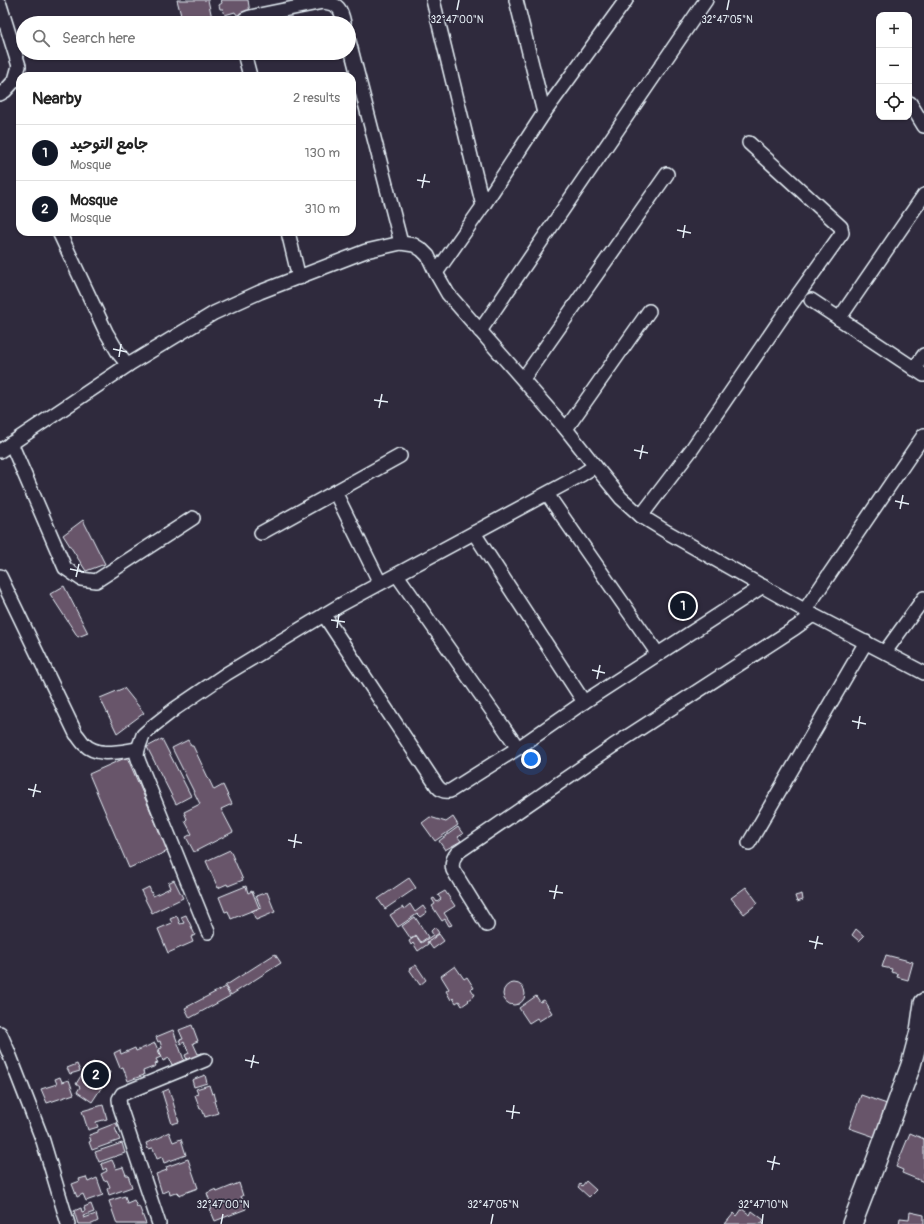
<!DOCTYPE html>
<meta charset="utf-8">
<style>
:root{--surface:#fff;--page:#f2f2f2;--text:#222;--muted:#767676;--line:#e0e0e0;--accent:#111827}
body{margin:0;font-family:Pangolin,"Playpen Sans Arabic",sans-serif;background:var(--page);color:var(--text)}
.controls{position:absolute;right:12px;top:12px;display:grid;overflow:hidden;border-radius:8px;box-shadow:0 1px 3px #0004}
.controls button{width:36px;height:36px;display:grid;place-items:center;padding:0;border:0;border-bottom:1px solid var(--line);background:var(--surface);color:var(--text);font:20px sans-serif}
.you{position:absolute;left:531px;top:759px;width:14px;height:14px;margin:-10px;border:3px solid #fff;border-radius:50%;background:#1a73e8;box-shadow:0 0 0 6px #1a73e833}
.badge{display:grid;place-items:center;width:26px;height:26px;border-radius:50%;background:var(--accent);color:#fff;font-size:13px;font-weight:700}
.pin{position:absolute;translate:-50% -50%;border:2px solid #fff;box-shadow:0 1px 4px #0006}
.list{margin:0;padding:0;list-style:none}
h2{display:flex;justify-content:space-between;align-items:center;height:52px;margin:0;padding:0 16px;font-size:17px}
h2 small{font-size:13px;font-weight:400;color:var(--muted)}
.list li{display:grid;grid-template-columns:26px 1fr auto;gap:12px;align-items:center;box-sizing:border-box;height:56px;padding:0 16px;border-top:1px solid var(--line)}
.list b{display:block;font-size:15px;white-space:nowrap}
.list p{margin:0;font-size:13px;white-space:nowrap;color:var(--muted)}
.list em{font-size:13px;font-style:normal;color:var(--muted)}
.icon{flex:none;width:22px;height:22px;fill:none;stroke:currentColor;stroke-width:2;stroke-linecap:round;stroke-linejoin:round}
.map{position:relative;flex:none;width:924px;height:1224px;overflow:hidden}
.search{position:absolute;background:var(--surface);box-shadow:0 1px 3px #0004;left:16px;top:16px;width:340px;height:44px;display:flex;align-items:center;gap:10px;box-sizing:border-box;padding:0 14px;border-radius:22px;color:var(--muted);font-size:15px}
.panel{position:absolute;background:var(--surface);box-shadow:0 1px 3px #0004;left:16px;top:72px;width:340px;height:164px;border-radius:12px}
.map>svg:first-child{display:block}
.building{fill:#68546b;stroke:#e8f1f8}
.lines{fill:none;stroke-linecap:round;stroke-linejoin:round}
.street-casing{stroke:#e8f1f8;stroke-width:16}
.secondary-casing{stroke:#e8f1f8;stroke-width:22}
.street{stroke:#2f2a3d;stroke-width:13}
.secondary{stroke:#2f2a3d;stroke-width:19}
.ticks{fill:none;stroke:#e8f1f8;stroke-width:1.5}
.ticks-label{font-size:10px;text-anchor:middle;fill:#e8f1f8;stroke:#2f2a3d;stroke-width:3;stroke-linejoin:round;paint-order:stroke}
</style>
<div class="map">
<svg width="924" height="1224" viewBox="0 0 924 1224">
<rect width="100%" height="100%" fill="#2f2a3d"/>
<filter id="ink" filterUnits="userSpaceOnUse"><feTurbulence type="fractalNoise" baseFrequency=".025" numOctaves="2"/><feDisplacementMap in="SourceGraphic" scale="8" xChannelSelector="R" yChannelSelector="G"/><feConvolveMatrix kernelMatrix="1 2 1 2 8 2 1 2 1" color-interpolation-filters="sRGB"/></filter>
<g filter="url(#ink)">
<g class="building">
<polygon points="177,0 208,0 212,18 189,23 183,23"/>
<polygon points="221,0 248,0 250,13 237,15 235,12 225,15 223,9 220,9 219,5 222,3"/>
<polygon points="83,520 105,564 86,571 63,535"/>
<polygon points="64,586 88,633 78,637 50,594"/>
<polygon points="124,688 144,713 117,733 100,698"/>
<polygon points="162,739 191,796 176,804 147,747"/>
<polygon points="188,740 191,746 193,746 214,790 223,785 232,804 221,809 233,832 194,852 186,837 192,834 185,821 187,819 184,812 200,804 172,748"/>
<polygon points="127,757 168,851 129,868 89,774"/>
<polygon points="430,817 446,822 453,817 458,825 435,841 422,823"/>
<polygon points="458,827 463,834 458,837 461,841 445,850 439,841"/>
<polygon points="230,850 243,880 228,886 227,884 218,888 206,861"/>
<polygon points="409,878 416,888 385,909 378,899"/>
<polygon points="174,880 183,898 152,913 141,891 149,887 153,896 170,888 168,883"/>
<polygon points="246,886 248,893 252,891 259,908 231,919 228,911 225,912 219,897"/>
<polygon points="746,887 758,903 744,914 731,898"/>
<polygon points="445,891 455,906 444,913 452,925 449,926 445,919 442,921 432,906 435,904 432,899 434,898 437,902 441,899 438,895"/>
<polygon points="267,892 275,912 256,920 252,911 261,908 256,896"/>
<polygon points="802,894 803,900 797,902 795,896"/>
<polygon points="410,904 415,912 423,906 427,912 420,917 417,914 398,927 390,915 403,907 404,909"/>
<polygon points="186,915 195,935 191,937 193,942 168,953 158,929 172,923 170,919 177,916 180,924 184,923 181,917"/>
<polygon points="415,917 428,937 421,942 416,935 411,939 402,926"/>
<polygon points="435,927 439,933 427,942 428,944 418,951 413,943 411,945 409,941 416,936 421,943 433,935 431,931"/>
<polygon points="856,929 864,936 859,941 852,935"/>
<polygon points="439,934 444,941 433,949 428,942"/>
<polygon points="275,954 281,963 231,995 225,986"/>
<polygon points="886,955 913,962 908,980 897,977 898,974 891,972 892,969 882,967"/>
<polygon points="416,965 426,980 420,985 409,969"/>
<polygon points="455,966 464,979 467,977 474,988 471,989 475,995 468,1000 469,1001 462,1006 459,1001 456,1003 453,998 451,1000 446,991 449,989 441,976"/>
<circle cx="514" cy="994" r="11"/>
<polygon points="225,987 230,996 190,1018 185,1008"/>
<polygon points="536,996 540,1002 544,1000 552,1013 539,1021 537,1018 529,1023 519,1008"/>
<polygon points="192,1025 198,1041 193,1043 198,1054 202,1053 203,1055 188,1062 185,1055 189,1053 184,1042 181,1044 179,1040 183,1039 179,1030"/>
<polygon points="173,1030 184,1060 172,1065 169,1058 163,1061 159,1049 162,1048 160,1041 158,1042 156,1037"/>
<polygon points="155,1043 161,1057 156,1059 158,1063 155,1064 156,1066 143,1071 144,1075 128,1081 123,1067 120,1068 114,1053 120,1050 121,1054 135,1048 136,1051"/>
<polygon points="93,1062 110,1072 108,1076 91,1066"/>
<polygon points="77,1064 80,1071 70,1074 67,1068"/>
<polygon points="87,1066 107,1079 92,1102 77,1092 80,1087 76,1084"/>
<polygon points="205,1075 207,1083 194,1087 192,1080"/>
<polygon points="60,1077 62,1082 69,1080 74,1094 47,1103 41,1089 57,1084 55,1079"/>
<polygon points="209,1085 212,1094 214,1093 216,1100 214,1101 218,1113 205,1117 202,1109 200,1109 195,1095 198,1094 196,1089"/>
<polygon points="169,1089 179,1122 172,1124 162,1092"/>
<polygon points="861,1095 887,1104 875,1137 849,1128"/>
<polygon points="103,1105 107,1119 96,1122 98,1127 88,1130 82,1111"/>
<polygon points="116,1123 118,1127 115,1128 120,1140 92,1150 89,1142 91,1141 89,1135 98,1132 98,1130"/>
<polygon points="169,1132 173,1142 181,1139 186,1155 164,1163 162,1157 157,1159 153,1148 148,1149 146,1143 163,1136 163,1135"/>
<polygon points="910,1133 924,1139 924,1182 902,1173 903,1170 896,1167"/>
<polygon points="122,1143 125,1153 99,1162 95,1152"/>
<polygon points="188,1159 198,1188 179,1195 178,1192 170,1195 169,1190 162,1193 156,1174 167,1170 166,1167"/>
<polygon points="112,1160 116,1169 123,1167 126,1175 128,1175 132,1187 109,1195 107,1189 110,1187 107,1180 104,1181 101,1174 107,1171 106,1168 103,1170 101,1164"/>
<polygon points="86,1177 88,1182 97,1178 103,1195 86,1201 83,1194 77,1197 72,1184 80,1181 79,1179"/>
<polygon points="586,1181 596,1190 589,1197 578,1187 580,1184 582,1186"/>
<polygon points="239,1183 243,1196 241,1196 246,1209 215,1221 210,1209 212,1208 207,1193 216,1189 217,1192"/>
<polygon points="125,1196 127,1203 134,1200 137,1207 139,1206 146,1224 117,1224 109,1201"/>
<polygon points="91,1204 94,1212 83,1216 84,1218 96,1214 98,1221 92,1224 78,1224 74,1211 81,1208 82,1212 85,1211 84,1207"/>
<polygon points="742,1209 750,1215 752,1211 764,1220 762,1222 764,1224 725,1224 734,1213 737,1216"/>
<polygon points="910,1212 924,1215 924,1224 899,1224 900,1218 909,1219"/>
</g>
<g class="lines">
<g class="street-casing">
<g id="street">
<polyline points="433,0 483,206"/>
<polyline points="516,0 544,113"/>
<polyline points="0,5 19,66 15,80 5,91 0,94"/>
<path d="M242,23L245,19L250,17L323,2C339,4 341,9 344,23"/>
<polyline points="349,41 401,243"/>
<polyline points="244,53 250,76"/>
<polyline points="910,103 924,126"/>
<polyline points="59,232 106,332 119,354 128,365"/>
<polyline points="288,232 299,278"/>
<polyline points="436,273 483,206 544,113 626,0"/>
<polyline points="811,300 924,375"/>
<polyline points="839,319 924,195"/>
<polyline points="480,331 706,0"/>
<polyline points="914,369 924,355"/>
<polyline points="523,379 667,174"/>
<polyline points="566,429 649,311"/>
<polyline points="11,443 65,568 81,579 96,581 193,518"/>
<polyline points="0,451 128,365 214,313 260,292 366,251 401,243 414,245 422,250 428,256 436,273 448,294 566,429 595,466 621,498 641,516 667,532 813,615 924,673"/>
<polyline points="335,492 380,583"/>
<polyline points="547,494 658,654"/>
<polyline points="641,516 692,449 787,310 842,233 841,227 749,143"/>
<polyline points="261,533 400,456"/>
<polyline points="474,533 584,702"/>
<polyline points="397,575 518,748"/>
<path d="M0,576L76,734C79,737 81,741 84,744C98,758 121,751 138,749"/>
<polyline points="805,610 924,435"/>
<path d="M324,615L437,786C441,791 444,792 450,791L518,748L584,702L763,586"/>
<polyline points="885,652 924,598"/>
<polyline points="749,843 866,642"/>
<path d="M487,925L453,870C451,863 453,858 457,853L613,746L795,628L813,615"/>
<polyline points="208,932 139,762 137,756 138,749 143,735 153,726 176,708 226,674 342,604 581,475 595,466"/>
<polyline points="0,1033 8,1051 43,1141 68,1224"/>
<polyline points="159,1224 120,1107 119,1099 122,1094 205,1060"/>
</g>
</g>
<g class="secondary-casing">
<polyline id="secondary" points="852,1224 877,1159 911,1065 920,1031 924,1003"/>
</g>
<use href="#street" class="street"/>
<use href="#secondary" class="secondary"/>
</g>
</g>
<path class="ticks" d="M457,10L459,0M727,10L729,0M417,180L430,182M422,188L425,174M677,230L691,233M683,238L685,225M113,349L127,352M119,357L121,344M374,400L388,402M379,408L382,394M634,450L648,453M640,459L643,445M895,501L909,504M900,509L903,495M70,569L84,572M76,577L79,564M331,620L345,622M337,628L339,614M592,670L605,673M597,679L600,665M852,721L866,724M858,729L860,716M28,789L41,792M33,797L36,784M288,840L302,843M294,848L296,834M549,891L563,893M554,899L557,885M809,941L823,944M815,949L818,936M245,1060L259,1063M251,1068L254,1055M506,1111L520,1113M512,1119L514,1105M767,1161L780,1164M772,1170L775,1156M221,1224L223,1214M491,1224L493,1214M762,1224L763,1214"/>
<g class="ticks-label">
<text x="457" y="23">32°47'00"N</text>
<text x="727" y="23">32°47'05"N</text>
<text x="223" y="1208">32°47'00"N</text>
<text x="493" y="1208">32°47'05"N</text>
<text x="763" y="1208">32°47'10"N</text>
</g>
</svg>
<div class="controls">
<button>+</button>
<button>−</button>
<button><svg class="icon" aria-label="locate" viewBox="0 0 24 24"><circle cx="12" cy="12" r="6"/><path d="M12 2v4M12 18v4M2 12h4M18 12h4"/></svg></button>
</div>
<div class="you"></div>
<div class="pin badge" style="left:683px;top:606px">1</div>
<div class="pin badge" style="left:96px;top:1075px">2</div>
<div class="search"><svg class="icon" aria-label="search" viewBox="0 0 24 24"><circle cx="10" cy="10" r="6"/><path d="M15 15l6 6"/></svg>Search here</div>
<section class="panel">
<h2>Nearby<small>2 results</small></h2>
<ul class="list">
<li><span class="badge">1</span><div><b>جامع التوحيد</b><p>Mosque</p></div><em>130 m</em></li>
<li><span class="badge">2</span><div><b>Mosque</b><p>Mosque</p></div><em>310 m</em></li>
</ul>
</section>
</div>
